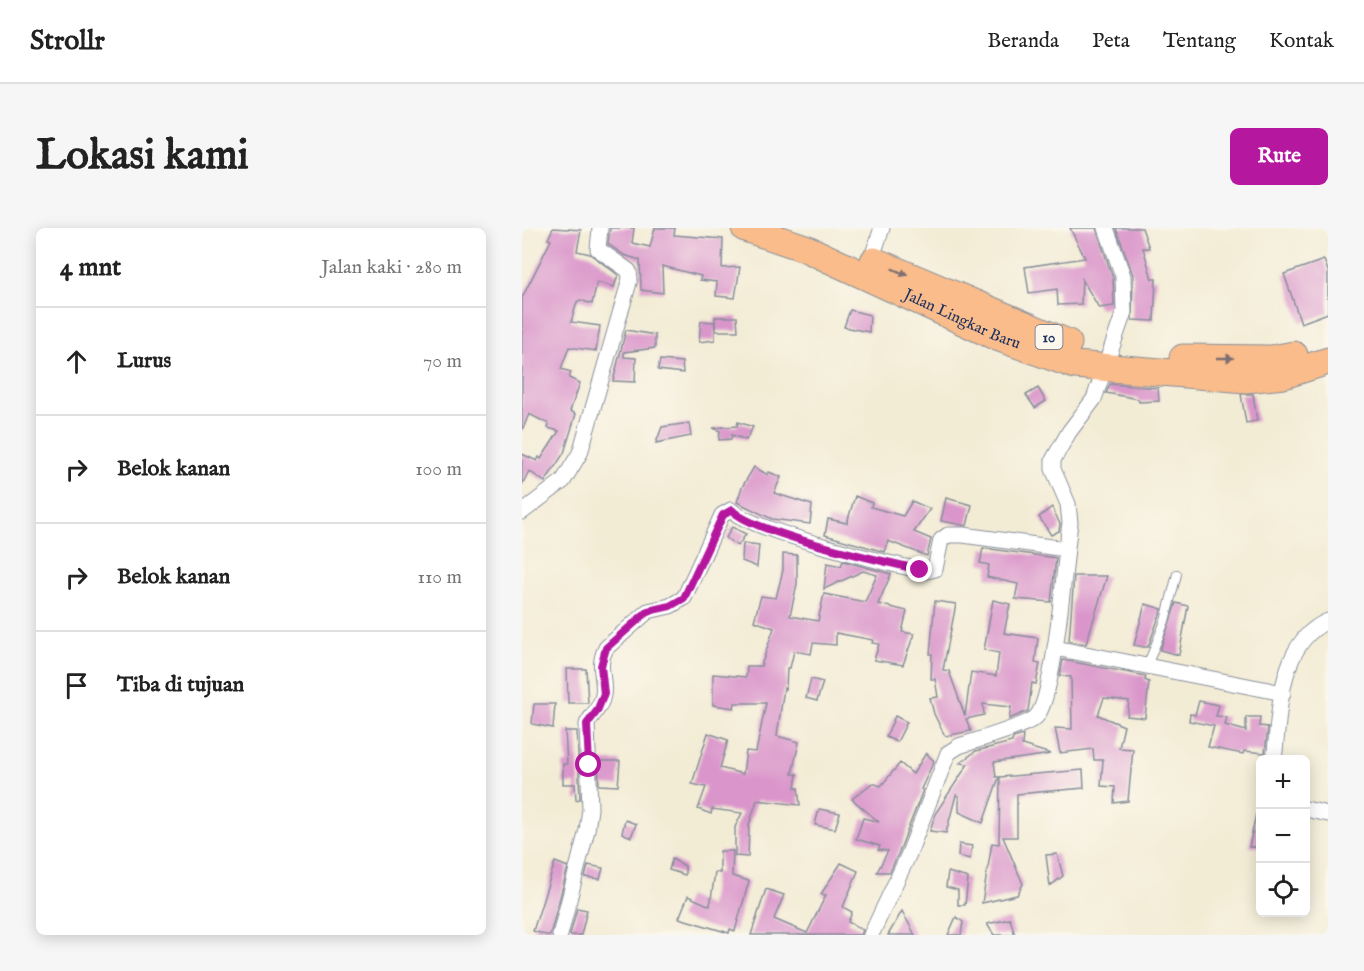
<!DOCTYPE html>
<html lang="id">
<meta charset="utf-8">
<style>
:root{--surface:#fff;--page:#f6f6f6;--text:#222;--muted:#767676;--line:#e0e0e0;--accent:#b5179e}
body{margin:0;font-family:"IM FELL English",serif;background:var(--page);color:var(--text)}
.controls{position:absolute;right:18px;bottom:18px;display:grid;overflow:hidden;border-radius:9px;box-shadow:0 3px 15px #0003}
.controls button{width:54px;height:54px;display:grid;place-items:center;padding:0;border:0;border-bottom:2px solid var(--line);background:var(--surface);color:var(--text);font:30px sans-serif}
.stop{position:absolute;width:18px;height:18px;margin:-14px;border:4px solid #b5179e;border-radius:50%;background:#fff}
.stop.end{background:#b5179e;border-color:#fff;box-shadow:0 2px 6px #0008}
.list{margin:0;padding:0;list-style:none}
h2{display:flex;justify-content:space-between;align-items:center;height:78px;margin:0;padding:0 24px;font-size:26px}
h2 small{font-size:20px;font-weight:400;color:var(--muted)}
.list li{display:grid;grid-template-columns:39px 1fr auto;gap:18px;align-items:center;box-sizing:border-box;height:108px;padding:0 24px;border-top:2px solid var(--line)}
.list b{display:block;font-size:22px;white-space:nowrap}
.list em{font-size:20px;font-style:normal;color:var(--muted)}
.icon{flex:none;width:33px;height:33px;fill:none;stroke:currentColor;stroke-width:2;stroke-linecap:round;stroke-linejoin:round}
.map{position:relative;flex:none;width:806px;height:707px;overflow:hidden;border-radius:9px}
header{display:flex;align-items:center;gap:36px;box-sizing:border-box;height:84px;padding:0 30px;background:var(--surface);border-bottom:2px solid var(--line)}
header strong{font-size:28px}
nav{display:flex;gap:33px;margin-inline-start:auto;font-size:21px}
.intro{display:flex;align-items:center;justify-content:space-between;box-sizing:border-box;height:144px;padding:0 36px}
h1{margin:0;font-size:42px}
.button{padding:15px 27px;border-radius:9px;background:var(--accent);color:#fff;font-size:21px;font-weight:700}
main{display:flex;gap:36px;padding:0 36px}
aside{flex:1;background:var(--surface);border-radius:9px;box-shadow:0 3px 15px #0003}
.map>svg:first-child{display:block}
.building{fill:#da96cb}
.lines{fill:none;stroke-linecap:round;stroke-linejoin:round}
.lane-casing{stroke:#878e9a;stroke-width:10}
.street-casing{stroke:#878e9a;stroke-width:17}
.highway-casing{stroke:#878e9a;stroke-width:29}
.lane{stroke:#fff;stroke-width:8}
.street{stroke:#fff;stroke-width:15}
.highway{stroke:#f9bc8a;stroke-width:27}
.oneway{fill:#7f6e72}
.route{stroke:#b5179e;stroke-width:8}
.labels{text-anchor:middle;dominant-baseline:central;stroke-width:5;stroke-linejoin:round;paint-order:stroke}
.shield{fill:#fbf7ec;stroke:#5e6b89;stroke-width:1.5}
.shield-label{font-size:15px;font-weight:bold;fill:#1b2f5e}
.street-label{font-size:16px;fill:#1b2f5e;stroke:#fbf7ec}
</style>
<header>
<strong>Strollr</strong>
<nav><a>Beranda</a><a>Peta</a><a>Tentang</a><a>Kontak</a></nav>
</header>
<div class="intro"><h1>Lokasi kami</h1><a class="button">Rute</a></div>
<main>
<aside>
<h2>4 mnt<small>Jalan kaki · 280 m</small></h2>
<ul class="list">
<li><svg class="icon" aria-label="ahead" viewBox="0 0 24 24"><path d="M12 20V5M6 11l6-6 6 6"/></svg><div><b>Lurus</b></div><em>70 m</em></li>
<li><svg class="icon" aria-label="right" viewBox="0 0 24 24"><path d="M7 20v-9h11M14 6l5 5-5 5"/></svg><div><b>Belok kanan</b></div><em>100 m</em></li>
<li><svg class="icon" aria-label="right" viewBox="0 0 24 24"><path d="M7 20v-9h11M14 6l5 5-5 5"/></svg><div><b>Belok kanan</b></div><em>110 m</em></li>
<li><svg class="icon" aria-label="arrive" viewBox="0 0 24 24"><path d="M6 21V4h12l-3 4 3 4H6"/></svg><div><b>Tiba di tujuan</b></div></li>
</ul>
</aside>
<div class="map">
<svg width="806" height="707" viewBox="0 0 806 707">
<rect width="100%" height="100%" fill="#fbf7ec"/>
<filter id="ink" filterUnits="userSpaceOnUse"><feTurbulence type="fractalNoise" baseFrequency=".0167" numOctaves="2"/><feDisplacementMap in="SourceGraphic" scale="12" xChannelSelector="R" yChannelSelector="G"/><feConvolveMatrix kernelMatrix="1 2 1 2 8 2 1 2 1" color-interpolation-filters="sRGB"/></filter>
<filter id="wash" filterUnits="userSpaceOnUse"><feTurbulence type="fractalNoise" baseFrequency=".008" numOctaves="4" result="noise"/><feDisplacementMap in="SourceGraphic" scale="24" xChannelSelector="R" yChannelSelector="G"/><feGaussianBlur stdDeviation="1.35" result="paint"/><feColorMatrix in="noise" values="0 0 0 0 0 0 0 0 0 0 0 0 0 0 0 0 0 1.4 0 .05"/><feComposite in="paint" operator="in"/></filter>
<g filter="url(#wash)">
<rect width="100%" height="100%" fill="#f3ecd5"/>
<g id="blocks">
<g class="building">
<polygon points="31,0 59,2 55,23 68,26 96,47 92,59 75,54 70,76 58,72 55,74 49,94 78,98 74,123 47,119 39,141 49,144 47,150 58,155 48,183 54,186 42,225 23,254 7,243 0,257 0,226 15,233 17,229 19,231 37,203 26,200 27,196 7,186 0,203 0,70 29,12 26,11"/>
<polygon points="88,0 112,0 110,15 128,19 133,0 153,0 152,7 201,11 200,40 218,39 213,70 194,68 195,54 178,52 179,48 140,38 141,65 119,62 118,32 102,27 86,16"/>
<polygon points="548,0 574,0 591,50 592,78 577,80 560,51 559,76 536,77 535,61 507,65 503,39 563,30"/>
<polygon points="594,0 620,0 627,20 621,20 630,51 634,51 632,93 610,92 611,47"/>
<polygon points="802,32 806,43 806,85 779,95 762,46"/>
<polygon points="328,82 348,87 347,104 322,99"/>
<polygon points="193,89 215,89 216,103 193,103"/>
<polygon points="179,93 193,94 193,112 177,114"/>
<polygon points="104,102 133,107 133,120 102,124 102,129 114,130 113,154 91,153"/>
<polygon points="138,132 160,134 161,145 136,142"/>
<polygon points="588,156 636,160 637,173 617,174 616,171 584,165"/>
<polygon points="516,160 524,173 513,180 504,167"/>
<polygon points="719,166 731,166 735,193 724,195"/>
<polygon points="216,194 231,199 224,212 210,207 209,211 197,212 198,203 191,200 215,198"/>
<polygon points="167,195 169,208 134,215 140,199"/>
<polygon points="232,239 246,247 247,244 259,249 252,265 290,277 288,296 250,291 215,274 220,259"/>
<polygon points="333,268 350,275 349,279 381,288 390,273 408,281 392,304 409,311 405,328 366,313 363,324 303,307 306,291 325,295"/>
<polygon points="424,270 450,277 445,298 419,293"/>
<polygon points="530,279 538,296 537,303 529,307 517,289"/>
<polygon points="210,299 224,306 216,318 204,310"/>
<polygon points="221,315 237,317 235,339 220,333"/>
<polygon points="461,320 534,330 529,374 493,371 496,356 465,349 467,337 458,335"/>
<polygon points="261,326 275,327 275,356 268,388 296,393 302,366 343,374 355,347 341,343 302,361 305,335 319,338 321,333 369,346 356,376 385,383 380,404 392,406 381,437 352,432 357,416 350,415 351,412 314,405 314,417 291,415 289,426 272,423 268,440 265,440 264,461 262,460 255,508 277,514 270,546 275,546 273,560 276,560 278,577 235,572 227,597 226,629 213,628 213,599 220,585 190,581 189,586 176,581 184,559 170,556 186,505 206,512 198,540 221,546 224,523 234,524 244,475 213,475 212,480 191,477 191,446 224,449 225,438 239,438 252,400 232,393 239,368 254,370 261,342"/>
<polygon points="552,348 585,348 564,416 547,413"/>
<polygon points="471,372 488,376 482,405 516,410 513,435 518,436 514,456 510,455 506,483 487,491 489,479 461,476 462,487 444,491 449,503 423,508 412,486 408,470 416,469 413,451 409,451 410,426 408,426 413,373 434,376 421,442 427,443 443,488 449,444 474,448 477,425 462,422"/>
<polygon points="654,375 666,378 657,427 638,422"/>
<polygon points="623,376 640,381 626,419 622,419 612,417"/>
<polygon points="541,432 624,448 623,452 627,454 623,490 605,488 607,473 582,470 576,487 602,498 597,520 611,521 606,573 592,575 593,559 579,558 581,532 572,532 571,521 538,525 533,500 550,501 549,449 538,448"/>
<polygon points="45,441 64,441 66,475 46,475"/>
<polygon points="289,451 301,454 295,473 284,470"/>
<polygon points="677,473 697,477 694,488 705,489 703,497 724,503 724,489 738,489 737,498 746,499 743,525 722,523 721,526 686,519 692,498 667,493 668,486 673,487"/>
<polygon points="12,476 33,476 31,500 10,496"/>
<polygon points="373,488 385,494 375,514 364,509"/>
<polygon points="43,503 55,503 58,571 54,572 53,556 41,556 41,536 45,536"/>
<polygon points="501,507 500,517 529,526 472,534 474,549 477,549 461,595 437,584 437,568 434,567 424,605 408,603 413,586 446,536 438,535 454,523 490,514 491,510"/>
<polygon points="404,525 412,533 399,561 401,562 377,624 368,644 355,644 366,623 356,622 358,618 334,611 341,590 357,594 330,571 350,555 359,558 378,535 391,546"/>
<polygon points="76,533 98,533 96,558 77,557"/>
<polygon points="561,542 562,560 495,566 495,609 481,609 501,656 495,667 460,675 470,615 477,616 478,549"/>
<polygon points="297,581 318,585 313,601 293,597"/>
<polygon points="734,586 738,586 738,619 727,619"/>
<polygon points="103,592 114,596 109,609 100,605"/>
<polygon points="437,616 450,618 448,631 436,628"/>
<polygon points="198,623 211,623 210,648 227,653 213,703 208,701 207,705 157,690 166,668 188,678 193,644 198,645"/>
<polygon points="535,626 541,648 528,658 524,627"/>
<polygon points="150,631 163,638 163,647 147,642"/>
<polygon points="33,634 46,639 28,707 24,707 11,703"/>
<polygon points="319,635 336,643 321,679 330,684 326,694 341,702 339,707 229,707 244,661 262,667 252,691 285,705 304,667 299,666"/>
<polygon points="66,637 81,640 78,651 63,649"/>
<polygon points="426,644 446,650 443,677 436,677 436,662 424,659"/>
<polygon points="55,680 65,682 59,707 48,707"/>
<polygon points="380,683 393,707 366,707"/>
<polygon points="434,689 441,694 439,707 426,707"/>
<polygon points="488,691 493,707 472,707 465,696"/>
</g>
</g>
</g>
<g filter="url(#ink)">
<use href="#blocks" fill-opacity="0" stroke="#878e9a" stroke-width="1.5"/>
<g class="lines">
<g class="lane-casing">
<polyline id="lane" points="625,438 643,393 655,346"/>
</g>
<g class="street-casing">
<g id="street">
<polyline points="349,32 360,0"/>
<polyline points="0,284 41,253 58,225 108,51 107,43 76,21 78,0"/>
<polyline points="533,420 761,465"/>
<path d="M752,532C758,486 756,414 806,393"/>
<polyline points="784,581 806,586"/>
<path d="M38,707L65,602L68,581L65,496C70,486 79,480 81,467C84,450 74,439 84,420L126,383L148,378L162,370L200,287L209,282C229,302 372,338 405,343L413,341L419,312L426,307H441L544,321"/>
<path d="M349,707L386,628L426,525L437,518C452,513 504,498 514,489C533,470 543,329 548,295L546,276L531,241V232L547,204L572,171L602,84L601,48L584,0"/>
</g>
</g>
<g class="highway-casing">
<g id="highway">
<path id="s1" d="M223,0L283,20L475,109L553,137L724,151L762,147L806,133"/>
<polyline points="352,33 546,115"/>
<polyline points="661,130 750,131 772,127"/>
</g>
</g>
<use href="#lane" class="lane"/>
<use href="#street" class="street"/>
<use href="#highway" class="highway"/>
</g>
<defs><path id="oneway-solid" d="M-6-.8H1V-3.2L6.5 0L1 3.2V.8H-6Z" transform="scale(1.5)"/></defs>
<g class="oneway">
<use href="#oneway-solid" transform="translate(378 44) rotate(23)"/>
<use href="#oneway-solid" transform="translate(703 130)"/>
</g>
</g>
<g class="lines" filter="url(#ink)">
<path class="route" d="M67,537L65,496L75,483L82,466L79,438L84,420L126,383L148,378L162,370L201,287L210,282C232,306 359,332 398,342"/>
</g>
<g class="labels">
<rect class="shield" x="513.5" y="97" width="27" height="24" rx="4.5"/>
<g class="shield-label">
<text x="527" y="109">10</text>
</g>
<g class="street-label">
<text stroke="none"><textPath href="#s1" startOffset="236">Jalan Lingkar Baru</textPath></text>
</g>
</g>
</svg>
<div class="controls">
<button>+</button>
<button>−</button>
<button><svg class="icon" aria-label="locate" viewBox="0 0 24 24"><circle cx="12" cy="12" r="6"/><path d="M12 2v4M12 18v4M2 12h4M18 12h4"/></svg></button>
</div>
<div class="stop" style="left:67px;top:537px"></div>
<div class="stop end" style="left:398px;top:342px"></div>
</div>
</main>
